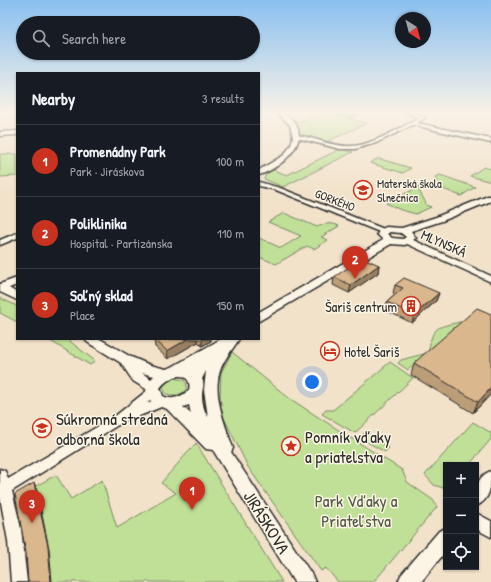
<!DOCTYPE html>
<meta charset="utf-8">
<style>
:root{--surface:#171b24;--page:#242831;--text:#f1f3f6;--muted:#9ea1a6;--line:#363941;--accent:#c8321e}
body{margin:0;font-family:"Patrick Hand",sans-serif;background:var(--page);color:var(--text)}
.controls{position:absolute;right:12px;bottom:12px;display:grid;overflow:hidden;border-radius:0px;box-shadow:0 1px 3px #0004}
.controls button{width:36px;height:36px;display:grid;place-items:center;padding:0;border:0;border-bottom:1px solid var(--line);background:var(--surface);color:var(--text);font:20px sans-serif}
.compass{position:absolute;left:395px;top:12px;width:36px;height:36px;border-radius:50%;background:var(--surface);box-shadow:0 1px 3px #0004;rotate:144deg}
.you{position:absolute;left:312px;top:382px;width:14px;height:14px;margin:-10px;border:3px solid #fff;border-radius:50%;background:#1a73e8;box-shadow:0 0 0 6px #1a73e833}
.badge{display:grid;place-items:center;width:26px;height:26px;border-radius:50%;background:var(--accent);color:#fff;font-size:13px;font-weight:700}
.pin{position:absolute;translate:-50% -33px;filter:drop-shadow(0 1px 2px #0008)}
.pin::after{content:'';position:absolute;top:21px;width:14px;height:12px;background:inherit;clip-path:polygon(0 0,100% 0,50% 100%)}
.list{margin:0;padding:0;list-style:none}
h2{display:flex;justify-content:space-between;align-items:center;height:52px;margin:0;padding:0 16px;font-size:17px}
h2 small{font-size:13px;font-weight:400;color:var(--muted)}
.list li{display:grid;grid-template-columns:26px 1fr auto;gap:12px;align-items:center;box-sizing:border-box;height:72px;padding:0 16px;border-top:1px solid var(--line)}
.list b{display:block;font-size:15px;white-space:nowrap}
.list p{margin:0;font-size:13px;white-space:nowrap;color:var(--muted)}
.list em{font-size:13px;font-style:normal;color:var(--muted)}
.icon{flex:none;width:22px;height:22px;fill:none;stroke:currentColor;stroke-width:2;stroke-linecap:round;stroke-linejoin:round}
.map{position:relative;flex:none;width:491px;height:582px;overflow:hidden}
.search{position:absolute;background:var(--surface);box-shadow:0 1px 3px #0004;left:16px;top:16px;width:244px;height:44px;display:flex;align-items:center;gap:10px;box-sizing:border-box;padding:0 14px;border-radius:22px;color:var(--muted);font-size:15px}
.panel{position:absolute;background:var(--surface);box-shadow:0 1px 3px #0004;left:16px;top:72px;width:244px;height:268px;border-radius:0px}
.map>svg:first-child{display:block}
.green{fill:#c0e098;stroke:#768662}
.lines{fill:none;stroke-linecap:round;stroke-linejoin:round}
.minor-casing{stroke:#2b2b2b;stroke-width:3}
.tertiary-casing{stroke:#2b2b2b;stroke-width:3}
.minor{fill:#fcf5e5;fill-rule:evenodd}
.tertiary{fill:#fcf5e5;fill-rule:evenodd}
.wall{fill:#bb9d78;stroke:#2b2b2b}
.shaded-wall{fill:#998062;stroke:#2b2b2b}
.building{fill:#dab78c;stroke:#2b2b2b}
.labels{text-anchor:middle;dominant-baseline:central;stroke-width:3;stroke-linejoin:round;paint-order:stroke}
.far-poi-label{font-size:12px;fill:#2b2b2b;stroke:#fcf5e5;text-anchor:start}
.far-street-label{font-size:12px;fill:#2b2b2b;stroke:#fcf5e5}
.street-label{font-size:14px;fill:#2b2b2b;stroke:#fcf5e5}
.poi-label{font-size:14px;fill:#2b2b2b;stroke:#fcf5e5;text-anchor:end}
.near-poi-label{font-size:17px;fill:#2b2b2b;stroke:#fcf5e5;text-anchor:start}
.near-park-label{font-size:17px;fill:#505846;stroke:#fcf5e5}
.near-street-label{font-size:17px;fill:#2b2b2b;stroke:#fcf5e5}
</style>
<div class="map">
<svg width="491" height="582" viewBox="0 0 491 582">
<rect width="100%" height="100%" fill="#f2e2ca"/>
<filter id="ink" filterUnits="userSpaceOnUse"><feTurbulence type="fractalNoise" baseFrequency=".025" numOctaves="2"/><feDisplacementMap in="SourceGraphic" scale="8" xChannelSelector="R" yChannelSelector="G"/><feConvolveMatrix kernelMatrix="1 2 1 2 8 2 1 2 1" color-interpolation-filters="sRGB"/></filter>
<g filter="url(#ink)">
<g class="green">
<polygon points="332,114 367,123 324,143 296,137 293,124 316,115"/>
<polygon points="340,149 353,152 283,187 264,179 266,174 273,170 287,175"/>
<polygon points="0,154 17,154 17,176 0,177"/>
<polygon points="377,159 380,159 411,168 403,173 370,163"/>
<polygon points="484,167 491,169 491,182 470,176"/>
<polygon points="440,175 475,187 461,196 438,187 435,177"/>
<path d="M419,187C419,195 425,198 426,205L431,207L416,214L401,210L386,203Z"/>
<path d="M284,213L317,227C323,224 332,222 339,226L321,237L328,240L314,249L307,246L276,264L259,257V238L281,248L301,236L268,222Z"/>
<polygon points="0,298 17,306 17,322 0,313"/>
<path d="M460,322L461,323L429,350C432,326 438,327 460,322Z"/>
<polygon points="47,339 67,339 95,361 90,365"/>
<polygon points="232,352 289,398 318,417 402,470 407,482 433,500 437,507 377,578 371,582 338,582 326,568 321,571 248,467 218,406 222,405 220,401 221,373"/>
<polygon points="427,353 408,370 398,363 401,360"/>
<polygon points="390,362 413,378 355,433 322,414 326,410 333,410"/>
<path d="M174,378L184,380C194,392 174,399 165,393L163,387L167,381Z"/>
<polygon points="473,422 491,433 491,439 469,465 446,465 446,489 434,485 425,475"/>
<polygon points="365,432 389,448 385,452 360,438"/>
<polygon points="196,443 282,582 52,582 49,549 36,486 56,475 71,499 102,480 117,528 176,493 161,483"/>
</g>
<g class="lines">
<g class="minor-casing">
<g id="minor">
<path d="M406,113L422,115L425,118L417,123L491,139V143L413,125L376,143L355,149H340L293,137L296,135L302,136C317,139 333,146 348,146C370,147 400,127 420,118Z"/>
<polygon points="17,131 17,135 0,136 0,132"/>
<polygon points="259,182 280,188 389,231 385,233 382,233 276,190 259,186"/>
<polygon points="17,233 17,238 0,245 0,240"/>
<polygon points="405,239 411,239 491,276 491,282 405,243 404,241"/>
<polygon points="153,388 157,389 159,392 147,403 162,397 166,399 168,402 166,405 132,419 126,420 12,491 21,528 27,582 11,582 8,541 0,497 0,469 5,471 8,479 114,417 149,389"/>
<polygon points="476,513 491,521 491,537 476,529"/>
</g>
</g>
<g class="tertiary-casing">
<g id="tertiary">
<path d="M277,113H283C287,116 293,119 295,123C310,145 277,170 259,175V170L284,155L291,145L293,137L290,125Z"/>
<path d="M488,196H491V201L442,221L411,231L416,238L405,245L391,244L259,321V312L383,240L377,234L380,230L386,227L402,228L436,217ZM390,232L401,233L406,237L403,239L392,238L387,234Z"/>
<polygon points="17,278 17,285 9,288 17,293 17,300 0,292 0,284"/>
<path d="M85,339H100L131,357L150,365L166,369L172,367L221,339H239C233,349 225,358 221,368C211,393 225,424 233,448L231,452L312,575L315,582H294L213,450L206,449L167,409L153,404L147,395L146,389L133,381L121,363L87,342ZM206,371L204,390L208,417C204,411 202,403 202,395C202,389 205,385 202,379ZM142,373L154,376L151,379ZM178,376C187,375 191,382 189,390C181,397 172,401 163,396L160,388C165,381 171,378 178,376ZM189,405L191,414L183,407Z"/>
<path d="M491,471C491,485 491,500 476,506C476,491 475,477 491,471Z"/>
<polygon points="446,528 446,551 421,582 398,582 401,575 439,531"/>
</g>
</g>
<use href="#minor" class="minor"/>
<use href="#tertiary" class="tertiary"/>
</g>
<g class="wall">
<polygon points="337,113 363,113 352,118 337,114"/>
<polygon points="379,265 378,273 349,293 333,285 334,277"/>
<polygon points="395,285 439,293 436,301 412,323 385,310 387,302 396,294 393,293"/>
<polygon points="154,339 211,339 211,341 202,346 198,342 168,359 155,347"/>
<polygon points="414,363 491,394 473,413 411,375"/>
</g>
<g class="shaded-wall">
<polygon points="353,113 363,113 352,118"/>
<polygon points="379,265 378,273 349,293 351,285"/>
<polygon points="439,293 436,301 412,323 414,315"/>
<polygon points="188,339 198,339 198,342 168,359 167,351"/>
<polygon points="202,339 211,339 211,341 202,346"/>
<polygon points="491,388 491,394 473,413 478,402"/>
<polygon points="34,483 36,486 49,549 52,582 51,582"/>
</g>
<g class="building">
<polygon points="363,258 379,265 351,285 334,277"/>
<polygon points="404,278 439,293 414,315 387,302 403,288 395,285"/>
<polygon points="477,308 491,314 491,388 478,402 414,363"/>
<polygon points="154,339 188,339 167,351"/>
<polygon points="34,483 48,546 51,582 28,582 26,553 15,494"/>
</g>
</g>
<linearGradient id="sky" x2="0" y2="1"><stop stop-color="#8ac0f0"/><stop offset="0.58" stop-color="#f9f2e7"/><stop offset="1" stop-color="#f9f2e7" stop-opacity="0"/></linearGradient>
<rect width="491" height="194" fill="url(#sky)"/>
<defs>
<g id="school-ring" transform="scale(1)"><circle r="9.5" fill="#fcf5e5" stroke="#c8321e" stroke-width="1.5"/><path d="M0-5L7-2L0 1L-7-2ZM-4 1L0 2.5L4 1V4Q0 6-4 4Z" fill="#c8321e"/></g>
<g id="building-ring" transform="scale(1)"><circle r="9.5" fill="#fcf5e5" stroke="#c8321e" stroke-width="1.5"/><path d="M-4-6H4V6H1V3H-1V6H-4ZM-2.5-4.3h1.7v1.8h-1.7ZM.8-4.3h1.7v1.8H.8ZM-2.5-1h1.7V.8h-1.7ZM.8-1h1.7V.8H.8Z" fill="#c8321e"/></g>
<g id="hotel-ring" transform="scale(1)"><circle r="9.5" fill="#fcf5e5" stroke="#c8321e" stroke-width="1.5"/><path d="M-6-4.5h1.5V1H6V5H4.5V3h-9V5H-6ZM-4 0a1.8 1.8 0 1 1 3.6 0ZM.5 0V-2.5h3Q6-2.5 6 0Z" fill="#c8321e"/></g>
<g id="sight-ring" transform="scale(1)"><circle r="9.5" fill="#fcf5e5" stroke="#c8321e" stroke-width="1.5"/><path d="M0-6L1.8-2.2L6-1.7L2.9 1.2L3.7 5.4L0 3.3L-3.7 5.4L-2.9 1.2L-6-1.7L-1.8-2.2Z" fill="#c8321e"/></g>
</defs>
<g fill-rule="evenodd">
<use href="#school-ring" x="363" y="190"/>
<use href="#building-ring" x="411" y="306"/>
<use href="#hotel-ring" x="330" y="351"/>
<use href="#school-ring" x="42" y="428"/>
<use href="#sight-ring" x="291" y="446"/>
</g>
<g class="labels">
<g class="far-poi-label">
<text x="377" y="183">Materská škola<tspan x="377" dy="14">Slnečnica</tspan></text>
</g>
<g class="far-street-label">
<text transform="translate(335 200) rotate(21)">GORKÉHO</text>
</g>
<g class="street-label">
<text transform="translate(444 243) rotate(24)">MLYNSKÁ</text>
</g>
<g class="poi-label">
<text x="397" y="306">Šariš centrum</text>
<text x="344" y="351" text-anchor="start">Hotel Šariš</text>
</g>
<g class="near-poi-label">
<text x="56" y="418">Súkromná stredná<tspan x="56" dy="20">odborná škola</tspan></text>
<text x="305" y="436">Pomník vďaky<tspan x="305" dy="20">a priatelstva</tspan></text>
</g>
<g class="near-park-label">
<text x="356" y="500">Park Vďaky a<tspan x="356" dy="20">Priateľstva</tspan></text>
</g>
<g class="near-street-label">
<text transform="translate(267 522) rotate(58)">JIRÁSKOVA</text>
</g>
</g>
</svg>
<div class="controls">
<button>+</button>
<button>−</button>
<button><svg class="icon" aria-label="locate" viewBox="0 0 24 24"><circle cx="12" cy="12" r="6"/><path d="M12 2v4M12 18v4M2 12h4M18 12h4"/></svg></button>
</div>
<svg class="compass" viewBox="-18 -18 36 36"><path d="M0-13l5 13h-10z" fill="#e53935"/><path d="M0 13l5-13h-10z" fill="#9ea1a6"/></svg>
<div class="you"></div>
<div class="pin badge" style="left:192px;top:510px">1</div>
<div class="pin badge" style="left:355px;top:279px">2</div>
<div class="pin badge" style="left:32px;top:523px">3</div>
<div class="search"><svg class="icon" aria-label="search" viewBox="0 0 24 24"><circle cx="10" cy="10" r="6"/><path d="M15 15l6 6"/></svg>Search here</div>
<section class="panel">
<h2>Nearby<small>3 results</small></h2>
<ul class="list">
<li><span class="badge">1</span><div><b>Promenádny Park</b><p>Park · Jiráskova</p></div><em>100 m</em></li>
<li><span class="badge">2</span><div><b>Poliklinika</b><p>Hospital · Partizánska</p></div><em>110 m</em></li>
<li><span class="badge">3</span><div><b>Soľný sklad</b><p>Place</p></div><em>150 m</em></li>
</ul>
</section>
</div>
